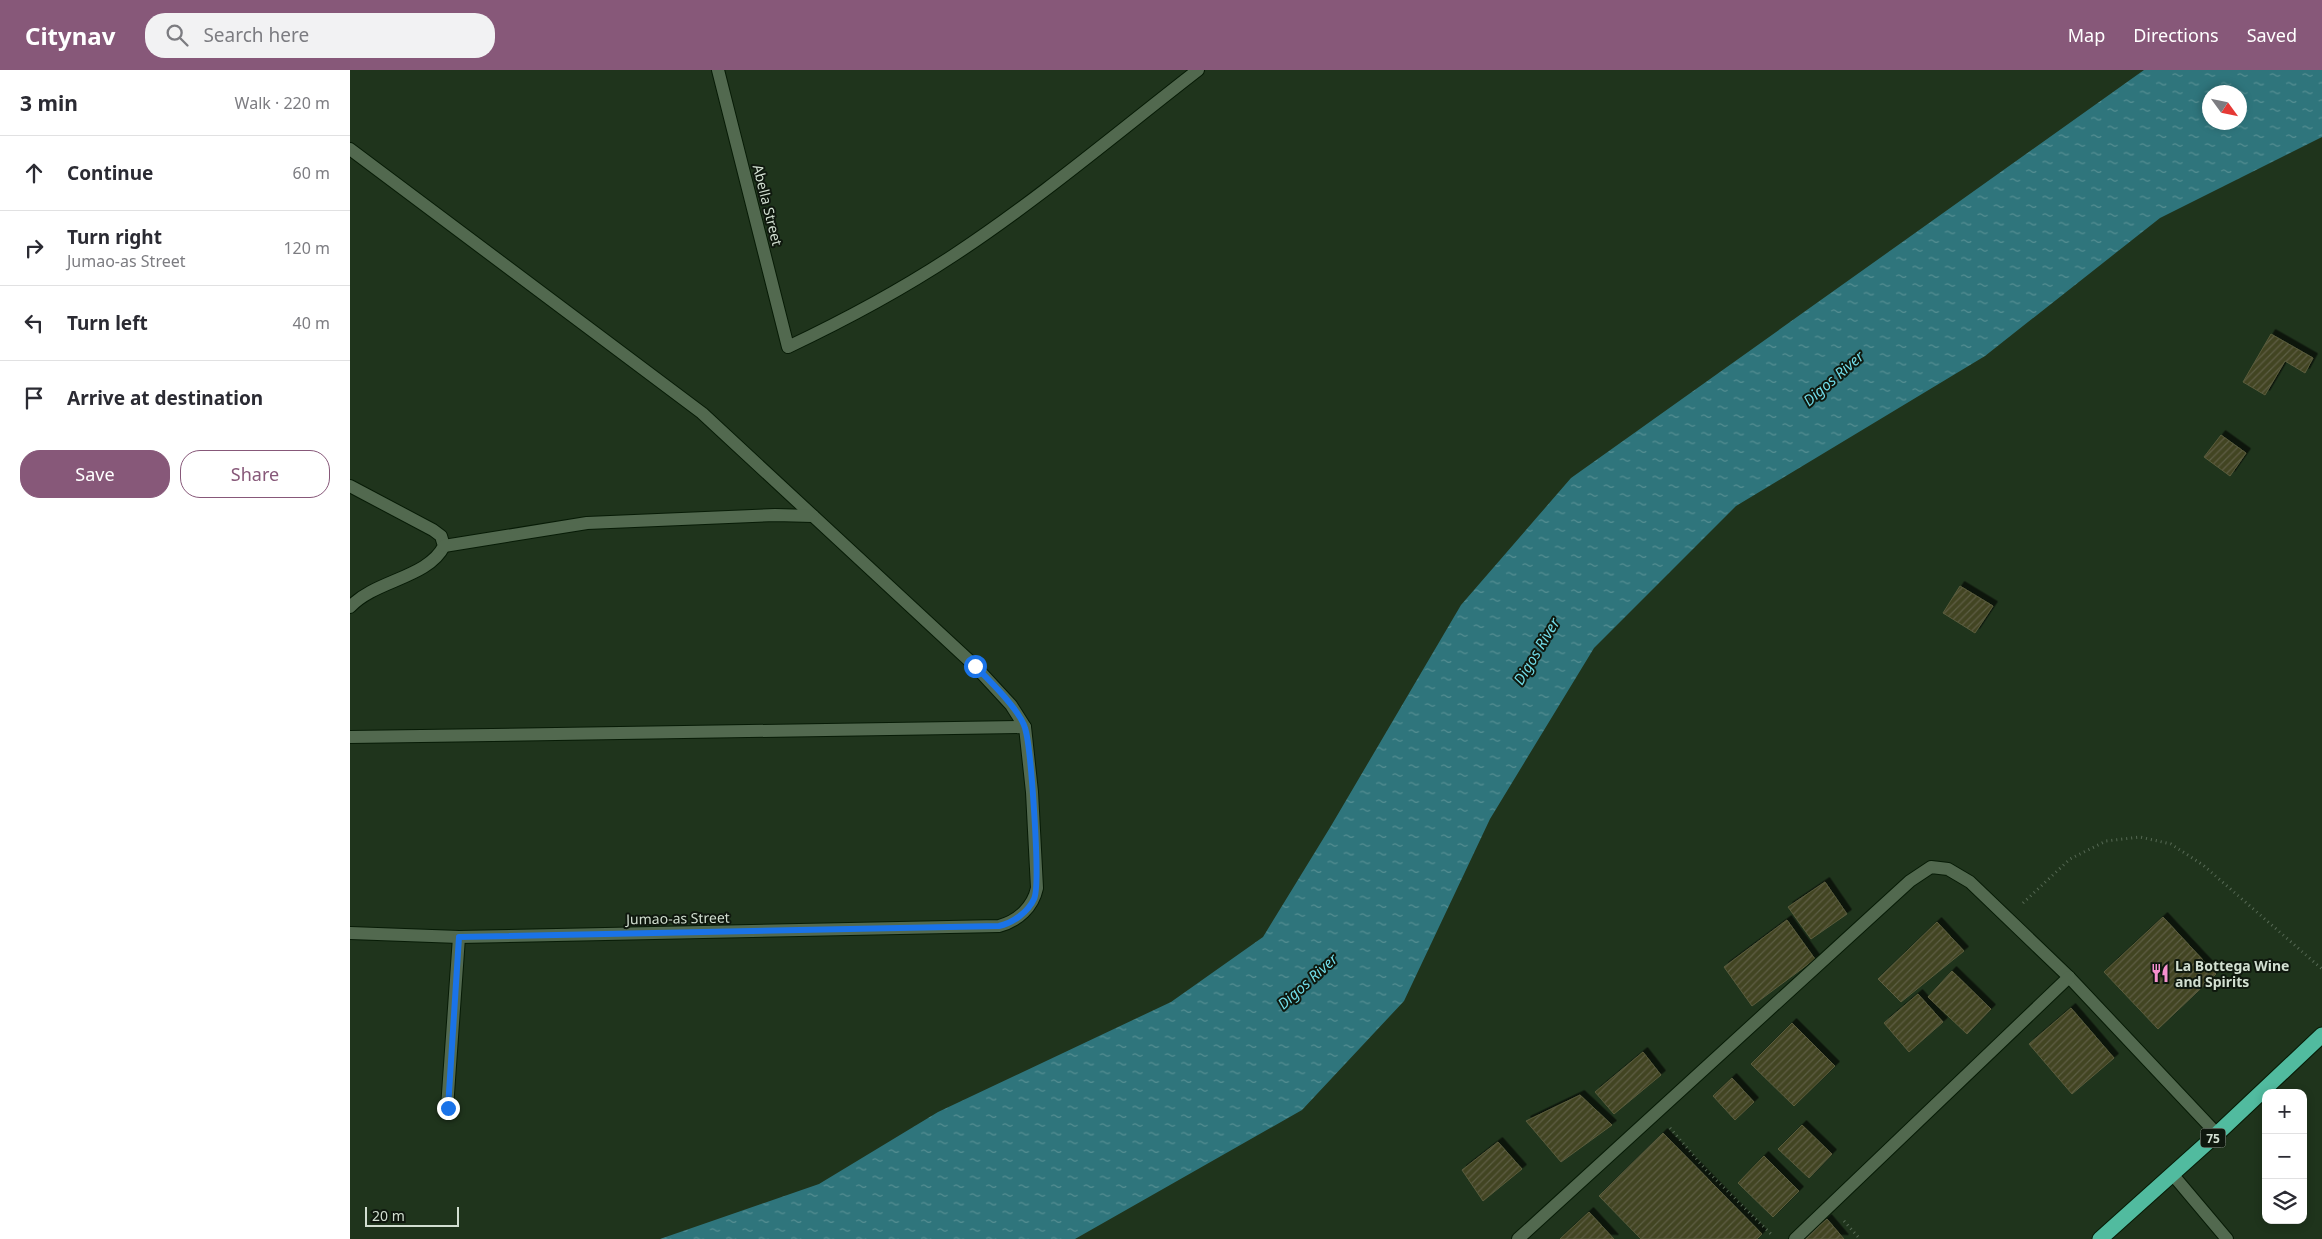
<!DOCTYPE html>
<meta charset="utf-8">
<style>
:root{--surface:#fff;--page:#f2f2f3;--text:#2b2b33;--muted:#7c7c81;--line:#e1e1e2;--accent:#875879}
body{margin:0;font-family:"Noto Sans",sans-serif;background:var(--page);color:var(--text)}
.controls{position:absolute;right:15px;bottom:15px;display:grid;overflow:hidden;border-radius:10px;box-shadow:0 2px 8px #0003}
.controls button{width:45px;height:45px;display:grid;place-items:center;padding:0;border:0;border-bottom:1px solid var(--line);background:var(--surface);color:var(--text);font:25px sans-serif}
.compass{position:absolute;left:1852px;top:15px;width:45px;height:45px;border-radius:50%;background:var(--surface);box-shadow:0 2px 8px #0003;rotate:123deg}
.scale{position:absolute;left:15px;bottom:12px;width:94px;box-sizing:border-box;padding-left:5px;border:2px solid #d2dfd1;border-top:0;font-size:14px;line-height:18px;white-space:nowrap;color:#d2dfd1;-webkit-text-stroke:4px #0f180e;paint-order:stroke}
.stop{position:absolute;width:15px;height:15px;margin:-11px;border:4px solid #1a73e8;border-radius:50%;background:#fff}
.stop.end{background:#1a73e8;border-color:#fff;box-shadow:0 1px 5px #0008}
.list{margin:0;padding:0;list-style:none}
h2{display:flex;justify-content:space-between;align-items:center;height:65px;margin:0;padding:0 20px;font-size:21px}
h2 small{font-size:16px;font-weight:400;color:var(--muted)}
.list li{display:grid;grid-template-columns:32px 1fr auto;gap:15px;align-items:center;box-sizing:border-box;height:75px;padding:0 20px;border-top:1px solid var(--line)}
.list b{display:block;font-size:19px;white-space:nowrap}
.list p{margin:0;font-size:16px;white-space:nowrap;color:var(--muted)}
.list em{font-size:16px;font-style:normal;color:var(--muted)}
.actions{display:flex;gap:10px;padding:15px 20px}
.actions a{flex:1;padding:11px 0;border:1px solid var(--accent);border-radius:20px;text-align:center;font-size:18px;color:var(--accent)}
.actions .main{background:var(--accent);color:#fff}
.icon{flex:none;width:28px;height:28px;fill:none;stroke:currentColor;stroke-width:2;stroke-linecap:round;stroke-linejoin:round}
.map{position:relative;flex:none;width:1972px;height:1169px;overflow:hidden}
header{display:flex;align-items:center;gap:30px;box-sizing:border-box;height:70px;padding:0 25px;background:var(--accent);color:#fff}
header strong{font-size:24px}
nav{display:flex;gap:28px;margin-inline-start:auto;font-size:18px}
.search{width:350px;height:45px;background:var(--page);display:flex;align-items:center;gap:12px;box-sizing:border-box;padding:0 18px;border-radius:20px;color:var(--muted);font-size:19px}
main{display:flex}
aside{flex:1;background:var(--surface)}
.map>svg:first-child{display:block}
.water{fill:url(#water-ripples);fill-rule:evenodd}
.building{fill:url(#building-hatch);stroke:#5a5c3c;filter:url(#shadow)}
.lines{fill:none;stroke-linecap:round;stroke-linejoin:round}
.lane-casing{stroke:#071b06;stroke-width:14}
.street-casing{stroke:#071b06;stroke-width:14}
.highway-casing{stroke:#071b06;stroke-width:17}
.path{stroke:#576a55;stroke-width:3;stroke-dasharray:1 4;stroke-linecap:butt}
.lane{stroke:#52694f;stroke-width:12}
.street{stroke:#52694f;stroke-width:12}
.highway{stroke:#51bb9f;stroke-width:15}
.route{stroke:#1a73e8;stroke-width:6}
.labels{text-anchor:middle;dominant-baseline:central;stroke-width:4;stroke-linejoin:round;paint-order:stroke}
.shield{fill:#0f180e;stroke:#98a396;stroke-width:1}
.shield-label{font-size:12px;font-weight:bold;fill:#d2dfd1}
.street-label{font-size:14px;fill:#d2dfd1;stroke:#0f180e}
.poi-label{font-size:14px;font-weight:bold;fill:#d2dfd1;stroke:#0f180e;text-anchor:start}
.water-label{font-size:15px;font-style:italic;fill:#71dce8;stroke:#0f180e}
</style>
<header>
<strong>Citynav</strong>
<div class="search"><svg class="icon" aria-label="search" viewBox="0 0 24 24"><circle cx="10" cy="10" r="6"/><path d="M15 15l6 6"/></svg>Search here</div>
<nav><a>Map</a><a>Directions</a><a>Saved</a></nav>
</header>
<main>
<aside>
<h2>3 min<small>Walk · 220 m</small></h2>
<ul class="list">
<li><svg class="icon" aria-label="ahead" viewBox="0 0 24 24"><path d="M12 20V5M6 11l6-6 6 6"/></svg><div><b>Continue</b></div><em>60 m</em></li>
<li><svg class="icon" aria-label="right" viewBox="0 0 24 24"><path d="M7 20v-9h11M14 6l5 5-5 5"/></svg><div><b>Turn right</b><p>Jumao-as Street</p></div><em>120 m</em></li>
<li><svg class="icon" aria-label="left" viewBox="0 0 24 24"><path d="M17 20v-9H6M10 6l-5 5 5 5"/></svg><div><b>Turn left</b></div><em>40 m</em></li>
<li><svg class="icon" aria-label="arrive" viewBox="0 0 24 24"><path d="M6 21V4h12l-3 4 3 4H6"/></svg><div><b>Arrive at destination</b></div></li>
</ul>
<div class="actions"><a class="main">Save</a><a>Share</a></div>
</aside>
<div class="map">
<svg width="1972" height="1169" viewBox="0 0 1972 1169">
<defs>
<pattern id="water-ripples" width="26" height="14" patternUnits="userSpaceOnUse" patternTransform="scale(1.25)"><rect width="26" height="14" fill="#2f757c"/><path d="M2 4q2-2 4 0t4 0M15 11q2-2 4 0t4 0" fill="none" stroke="#568f93"/></pattern>
<pattern id="building-hatch" width="6" height="6" patternUnits="userSpaceOnUse" patternTransform="scale(1.25)"><rect width="6" height="6" fill="#434424"/><path d="M-1 1l2-2M0 6l6-6M5 7l2-2" fill="none" stroke="#5d5f43"/></pattern>
<filter id="shadow"><feDropShadow dx="4.5" dy="-4.5" stdDeviation="0" flood-color="#0009"/></filter>
</defs>
<rect width="100%" height="100%" fill="#1f341c"/>
<path class="water" d="M1794,0H1972V67L1810,148L1635,286L1386,436L1244,578L1140,749L1054,931L952,1040L725,1169H310L469,1114L588,1042L821,932L913,867L981,756L1111,535L1221,408ZM1860,22H1890V52H1860Z"/>
<g class="building">
<polygon points="1921,264 1963,288 1955,303 1935,291 1915,325 1893,312"/>
<polygon points="1871,365 1896,383 1880,406 1854,387"/>
<polygon points="1610,516 1643,536 1625,563 1593,543"/>
<polygon points="1475,812 1497,844 1461,869 1438,837"/>
<polygon points="1813,847 1866,904 1808,959 1754,902"/>
<polygon points="1437,850 1465,889 1402,936 1374,897"/>
<polygon points="1587,852 1614,881 1551,932 1528,909"/>
<polygon points="1602,901 1641,939 1617,964 1578,927"/>
<polygon points="1568,924 1593,952 1559,982 1534,953"/>
<polygon points="1721,938 1764,988 1722,1024 1679,974"/>
<polygon points="1442,953 1485,996 1444,1036 1401,994"/>
<polygon points="1293,982 1311,1005 1264,1044 1245,1022"/>
<polygon points="1382,1008 1404,1032 1385,1050 1363,1026"/>
<polygon points="1230,1025 1262,1055 1211,1092 1176,1051"/>
<polygon points="1452,1055 1482,1084 1459,1108 1428,1079"/>
<polygon points="1313,1063 1412,1164 1407,1169 1291,1169 1249,1126"/>
<polygon points="1148,1072 1172,1099 1133,1131 1112,1100"/>
<polygon points="1414,1086 1449,1121 1423,1147 1388,1113"/>
<polygon points="1239,1142 1264,1169 1210,1169"/>
<polygon points="1477,1149 1494,1169 1454,1169"/>
</g>
<g class="lines">
<g class="lane-casing">
<polyline id="lane" points="1823,1105 1877,1169"/>
</g>
<g class="street-casing">
<g id="street">
<path d="M368,0L438,277C495,250 551,220 604,185C689,129 768,62 848,0"/>
<path d="M0,79L352,343L625,596L661,635L675,657L682,722L687,818C683,837 668,851 649,856L109,867L0,863"/>
<path d="M0,416L83,460L91,466L94,476C78,508 25,510 0,537"/>
<polyline points="94,476 237,453 425,445 463,446"/>
<polyline points="0,667 675,657"/>
<polyline points="97,1038 109,867"/>
<polyline points="1168,1169 1560,811 1581,797 1598,799 1620,812 1719,907 1867,1064"/>
<polyline points="1445,1169 1719,907"/>
</g>
</g>
<g class="highway-casing">
<polyline id="highway" points="1750,1169 1867,1064 1972,965"/>
</g>
<g class="path">
<polyline points="1673,833 1720,789 1756,771 1790,767 1821,774 1853,795 1972,899"/>
<polyline points="1320,1058 1356,1100 1423,1166"/>
<polyline points="1494,1151 1510,1169"/>
</g>
<use href="#lane" class="lane"/>
<use href="#street" class="street"/>
<use href="#highway" class="highway"/>
</g>
<g class="lines">
<path class="route" d="M98,1038L109,867L649,856C663,853 678,842 684,829C691,815 681,677 675,658C670,640 639,610 625,596"/>
</g>
<defs>
<g id="restaurant-bare" transform="scale(1.5)"><path d="M-5-6h1v4h1v-4h1v4h1v-4h1v5L-1.5 .5V6h-2V.5L-5-1ZM5-6V6H3V1.5H1.5Q1.5-4 5-6Z" fill="#f790ce" stroke="#0f180e" stroke-width="2.5" paint-order="stroke"/></g>
</defs>
<g fill-rule="evenodd">
<use href="#restaurant-bare" x="1810" y="903"/>
</g>
<g class="labels">
<rect class="shield" x="1850.5" y="1058.5" width="25" height="19" rx="4"/>
<g class="shield-label">
<text x="1863" y="1068">75</text>
</g>
<g class="street-label">
<text transform="translate(418 135) rotate(76)">Abella Street</text>
<text transform="translate(328 848) rotate(-1)">Jumao-as Street</text>
</g>
<g class="poi-label">
<text x="1825" y="895">La Bottega Wine<tspan x="1825" dy="16">and Spirits</tspan></text>
</g>
<g class="water-label">
<text transform="translate(1483 308) rotate(-41)">Digos River</text>
<text transform="translate(1186 581) rotate(-59)">Digos River</text>
<text transform="translate(957 911) rotate(-42)">Digos River</text>
</g>
</g>
</svg>
<div class="controls">
<button>+</button>
<button>−</button>
<button><svg class="icon" aria-label="layers" viewBox="0 0 24 24"><path d="M12 4l9 5-9 5-9-5zM3 14l9 5 9-5"/></svg></button>
</div>
<svg class="compass" viewBox="-18 -18 36 36"><path d="M0-13l5 13h-10z" fill="#e53935"/><path d="M0 13l5-13h-10z" fill="#7c7c81"/></svg>
<div class="scale">20 m</div>
<div class="stop" style="left:625px;top:596px"></div>
<div class="stop end" style="left:98px;top:1038px"></div>
</div>
</main>
